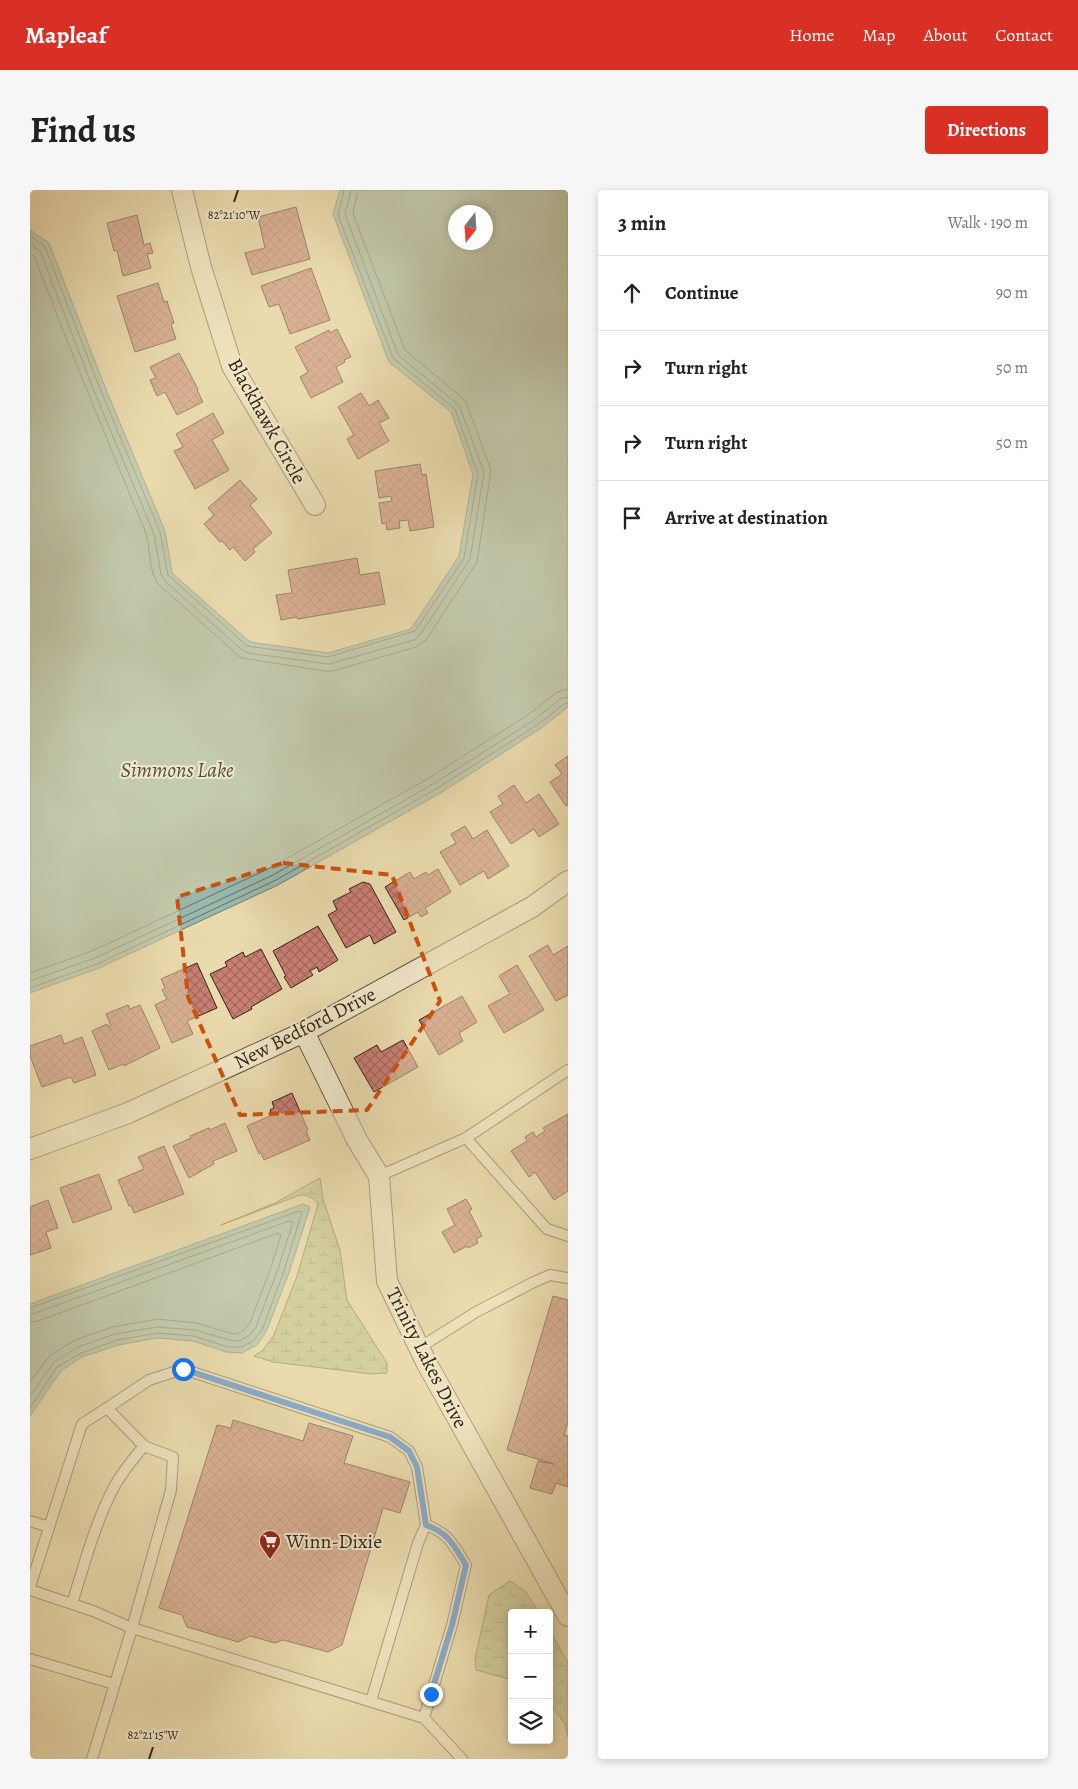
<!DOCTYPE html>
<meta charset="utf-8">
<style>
:root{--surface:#fff;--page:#f6f6f6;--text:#222;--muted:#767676;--line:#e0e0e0;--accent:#d93025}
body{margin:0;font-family:Alegreya,serif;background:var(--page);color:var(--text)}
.controls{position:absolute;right:15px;bottom:15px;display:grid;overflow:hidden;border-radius:5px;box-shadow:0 2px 8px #0003}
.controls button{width:45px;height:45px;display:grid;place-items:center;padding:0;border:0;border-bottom:1px solid var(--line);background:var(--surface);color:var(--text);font:25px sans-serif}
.compass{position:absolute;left:418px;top:15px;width:45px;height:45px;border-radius:50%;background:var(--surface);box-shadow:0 2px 8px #0003;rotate:197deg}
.stop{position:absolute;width:15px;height:15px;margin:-11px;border:4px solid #1a73e8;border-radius:50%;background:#fff}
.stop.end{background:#1a73e8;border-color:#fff;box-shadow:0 1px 5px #0008}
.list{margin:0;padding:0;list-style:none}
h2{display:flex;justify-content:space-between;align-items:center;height:65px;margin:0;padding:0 20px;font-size:21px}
h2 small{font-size:16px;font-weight:400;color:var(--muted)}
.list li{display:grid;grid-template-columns:32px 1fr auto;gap:15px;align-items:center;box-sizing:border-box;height:75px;padding:0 20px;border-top:1px solid var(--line)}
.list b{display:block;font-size:19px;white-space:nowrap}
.list em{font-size:16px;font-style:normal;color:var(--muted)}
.icon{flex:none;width:28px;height:28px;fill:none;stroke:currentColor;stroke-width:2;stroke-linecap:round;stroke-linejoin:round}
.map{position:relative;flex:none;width:538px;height:1569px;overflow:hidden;border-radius:5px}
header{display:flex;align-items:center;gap:30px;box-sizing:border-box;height:70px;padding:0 25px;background:var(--accent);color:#fff}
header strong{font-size:24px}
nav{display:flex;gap:28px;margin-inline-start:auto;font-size:18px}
.intro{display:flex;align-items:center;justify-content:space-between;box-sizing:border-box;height:120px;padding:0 30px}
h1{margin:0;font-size:35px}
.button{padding:12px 22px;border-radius:5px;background:var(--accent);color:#fff;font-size:18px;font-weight:700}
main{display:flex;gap:30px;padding:0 30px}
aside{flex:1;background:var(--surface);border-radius:5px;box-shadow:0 2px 8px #0003}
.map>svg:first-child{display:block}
.wetland{fill:url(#wetland-marsh);stroke:#767250}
.water{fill:#98baaf;stroke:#707e72;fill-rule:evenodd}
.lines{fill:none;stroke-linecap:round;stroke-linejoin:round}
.shore{stroke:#666f63;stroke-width:1}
.building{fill:url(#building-cross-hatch);stroke:#332417}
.service-casing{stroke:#61523d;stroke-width:12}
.minor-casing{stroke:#61523d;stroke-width:22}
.service{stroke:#f1e8ca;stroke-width:10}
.minor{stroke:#f1e8ca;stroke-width:20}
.route{stroke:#1a73e8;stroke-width:6}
.marked{fill:none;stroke:#cd510e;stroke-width:4;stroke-dasharray:10 6;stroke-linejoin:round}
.ticks{fill:none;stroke:#332417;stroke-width:2}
.labels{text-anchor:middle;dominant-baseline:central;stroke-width:4;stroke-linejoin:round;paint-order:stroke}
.street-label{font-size:20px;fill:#332417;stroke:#f1e8ca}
.poi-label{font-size:20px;fill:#332417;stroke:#f1e8ca;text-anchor:start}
.water-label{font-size:21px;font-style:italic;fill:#515145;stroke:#f1e8ca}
.ticks-label{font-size:12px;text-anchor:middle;fill:#332417;stroke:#f1e8ca;stroke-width:4;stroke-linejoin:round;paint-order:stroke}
</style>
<header>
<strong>Mapleaf</strong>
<nav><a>Home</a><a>Map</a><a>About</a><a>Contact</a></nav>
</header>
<div class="intro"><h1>Find us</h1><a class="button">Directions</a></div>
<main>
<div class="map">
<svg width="538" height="1569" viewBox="0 0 538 1569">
<defs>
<pattern id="wetland-marsh" width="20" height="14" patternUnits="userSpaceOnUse" patternTransform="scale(1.25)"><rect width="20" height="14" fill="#b8c089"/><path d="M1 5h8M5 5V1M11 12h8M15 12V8" fill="none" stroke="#969c6f"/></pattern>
<pattern id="building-cross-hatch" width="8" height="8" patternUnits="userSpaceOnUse" patternTransform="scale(1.25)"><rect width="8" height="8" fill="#ca7f74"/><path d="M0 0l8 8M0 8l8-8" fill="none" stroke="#a5685e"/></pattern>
</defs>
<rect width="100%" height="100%" fill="#eadbae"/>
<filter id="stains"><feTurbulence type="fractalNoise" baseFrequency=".004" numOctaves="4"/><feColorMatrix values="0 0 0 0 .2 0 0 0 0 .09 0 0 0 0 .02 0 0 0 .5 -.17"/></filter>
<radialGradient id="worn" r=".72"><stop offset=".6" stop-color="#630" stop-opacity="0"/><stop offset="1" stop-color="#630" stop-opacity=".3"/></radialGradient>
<g class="wetland">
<path d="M290,988L293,1009L310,1060L317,1110L357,1173V1183L342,1184L243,1172L224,1166L233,1160L244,1145L267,1086L288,1014C284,1008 278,1005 270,1005L191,1035L245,1013Z"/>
<polygon points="480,1391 496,1402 509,1423 482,1423 482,1490 446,1480 445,1469 459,1405"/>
<polygon points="519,1439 538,1473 538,1547 535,1534 519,1513"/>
</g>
<g class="water">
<path d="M310,0H538V517L510,539L409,604L248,695L69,778L0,803V40L19,53L75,197L135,341L142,383L220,452L298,463L381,439L429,366L443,284L421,222L359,172L303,24ZM426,22H456V52H426Z"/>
<polygon points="273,1014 280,1017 259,1083 236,1142 227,1155 212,1163 196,1162 163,1151 127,1148 89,1155 52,1167 31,1181 0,1226 0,1114"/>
</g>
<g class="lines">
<g class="shore">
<polyline points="0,46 15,57 70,199 130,342 138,385 217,456 298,467 385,441 434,368 448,284 425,219 363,168 308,25 314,0"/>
<polyline points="0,54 10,61 64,201 124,344 131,384 135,391 212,460 218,463 299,474 384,450 390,445 440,369 454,282 429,215 368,165 315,24 321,0"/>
<path d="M0,63L4,66C39,157 76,248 114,338C121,355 118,377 127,393L211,468L295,481H302L386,457L396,450L447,372L461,280L435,210L375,160L323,24L328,0"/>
<polyline points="0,783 62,761 240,678 399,588 499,524 527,502 538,499"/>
<polyline points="0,791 65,768 243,685 403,594 504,530 530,509 538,507"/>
<polyline points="0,798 67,774 246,690 406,599 507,535 534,514 538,513"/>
<polyline points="0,1118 269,1021 272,1022 254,1081 232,1140 223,1151 211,1157 198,1157 164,1146 128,1143 87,1150 51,1163 27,1177 0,1218"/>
<polyline points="0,1125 259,1031 263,1032 248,1079 226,1137 219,1146 209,1151 199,1150 165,1140 128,1137 85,1144 48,1157 24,1172 0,1206"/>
<polyline points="0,1132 8,1131 248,1043 251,1045 241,1077 220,1133 214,1140 207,1144 200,1143 166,1133 128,1129 83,1137 45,1150 20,1165 0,1192"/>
</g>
</g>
<g class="building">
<polygon points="266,17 280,69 222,85 215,63 235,58 228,27"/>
<polygon points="107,25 114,55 120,53 123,63 117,64 121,78 93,86 87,60 84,61 77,33"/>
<polygon points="281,78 300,130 260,144 249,114 239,117 231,96"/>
<polygon points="128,93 134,112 137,111 144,133 141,134 146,149 105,162 87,106"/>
<polygon points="307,139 321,167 314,170 315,172 306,177 313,192 281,208 270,187 278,182 265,157 299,140 300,143"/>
<polygon points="149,163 168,199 167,200 173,212 147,225 135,202 127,206 120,190 126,188 120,177"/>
<polygon points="331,203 339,216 348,210 359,228 349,233 359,251 328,269 317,249 324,245 308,217"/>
<polygon points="183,223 194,243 182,250 199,280 165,299 144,261 153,257 146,244"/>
<polygon points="390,274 392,285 396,284 404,337 380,341 378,330 369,331 370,338 357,340 356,333 352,334 349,313 362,311 361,306 349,308 345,281"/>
<polygon points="210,290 227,309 220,315 242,343 223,359 225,362 215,371 203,357 200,360 192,351 190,352 174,334 184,325 178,318"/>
<polygon points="327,368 330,385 349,382 355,414 268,429 267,427 251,430 246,405 262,403 258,380"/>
<polygon points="538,566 538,615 536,616 520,592 532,584 525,575"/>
<polygon points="484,595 496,613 509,604 529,634 509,647 504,639 481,654 460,622 473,614 468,606"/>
<polygon points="435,636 443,649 457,640 479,676 458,689 454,681 430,695 410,662 426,653 421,644"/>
<polygon points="408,679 421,702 395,718 398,723 391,727 388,722 374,730 355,697 380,682 384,689 396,682 398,685"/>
<polygon points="333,692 340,694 366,742 344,754 340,745 316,758 298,725 307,720 303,711 321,702 319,699"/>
<polygon points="288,736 308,770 289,782 287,777 280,781 283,785 261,798 254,787 256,786 243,761"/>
<polygon points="518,755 523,765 538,756 538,805 526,811 499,766"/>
<polygon points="231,759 252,799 221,817 222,819 203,829 180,784 197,776 195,772 213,762 215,767"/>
<polygon points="167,773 187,818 157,831 163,844 142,853 125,815 137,809 132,800 135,798 131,789"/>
<polygon points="487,775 514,820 474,843 458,816 480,804 469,786"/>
<polygon points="432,806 447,832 429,843 433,851 409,865 389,830"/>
<polygon points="98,815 100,819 110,815 130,858 94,876 93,874 79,880 62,841 77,834 79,837 81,836 76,824"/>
<polygon points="31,845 34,854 52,847 66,885 44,893 41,887 12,897 0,866 0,856"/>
<polygon points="373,850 388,877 344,902 324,868 347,855 351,862"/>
<polygon points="262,903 278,940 276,941 280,950 234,970 231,963 229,964 217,936 242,925 240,920 244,918 242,912"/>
<polygon points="538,924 538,1001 524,1010 505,982 499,987 481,961 497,951 495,947 503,942 506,947 515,941 513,938"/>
<polygon points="195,933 207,961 183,971 184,974 159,988 143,956 161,948 160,946 179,938 180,940"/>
<polygon points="134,956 154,1004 104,1023 101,1015 99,1016 88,990 114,979 108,967"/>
<polygon points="69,984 82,1019 43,1033 30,998"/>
<polygon points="436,1009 442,1019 439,1021 452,1046 446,1049 448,1053 438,1058 437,1056 424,1063 412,1042 425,1035 417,1019"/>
<polygon points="18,1010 28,1038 16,1042 21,1058 0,1065 0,1017"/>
<polygon points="523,1106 538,1110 538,1232 534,1245 538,1246 538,1297 526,1293 522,1304 500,1298 508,1271 524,1274 477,1260"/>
<polygon points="203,1230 273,1251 279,1233 323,1246 314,1273 380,1292 370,1323 353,1318 312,1455 298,1462 253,1450 245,1453 220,1446 208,1452 157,1437 152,1425 129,1418 187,1235 201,1238"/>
</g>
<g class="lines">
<g class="service-casing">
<g id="service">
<polyline points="538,880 436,948 517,1039 538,1046"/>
<polyline points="349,986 436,948"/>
<polyline points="389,1158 446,1122 504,1092 520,1085 538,1088"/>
<polyline points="77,1218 119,1190 153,1179 360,1247 379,1261 387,1277 396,1335"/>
<polyline points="0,1331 19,1337"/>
<polyline points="0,1397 52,1234 77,1218 114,1256 143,1267 141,1300 102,1438 63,1421 0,1400"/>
<path d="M42,1414C54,1375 65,1333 84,1297C92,1282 103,1269 114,1256"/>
<polyline points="0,1469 84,1494"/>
<path d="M341,1511L388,1353L396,1335C419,1343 424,1356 436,1375L422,1435L394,1528"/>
<polyline points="62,1569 102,1438 394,1528 432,1569"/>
</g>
</g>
<g class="minor-casing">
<g id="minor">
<polyline points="152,0 171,77 202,176 285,315"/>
<polyline points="274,842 327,950 349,986 357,1091 396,1172 538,1426"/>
<polyline points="0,959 98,923 274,842 502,717 538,691"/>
</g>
</g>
<use href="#service" class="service"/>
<use href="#minor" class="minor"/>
</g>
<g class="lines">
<path class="route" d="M153,1179L360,1247L379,1261L387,1277L396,1335C419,1343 424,1356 436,1375L422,1435L401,1504"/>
</g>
<path d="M0 0H538V1569H0ZM253,673L362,685L410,811L337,920L210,925L158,807L147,707Z" fill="#eadbae" fill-opacity=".55" fill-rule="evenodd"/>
<path class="marked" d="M253,673L362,685L410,811L337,920L210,925L158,807L147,707Z"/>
<path class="ticks" d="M204,12L208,0M119,1569L123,1557"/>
<defs>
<g id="supermarket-pin" transform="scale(1.125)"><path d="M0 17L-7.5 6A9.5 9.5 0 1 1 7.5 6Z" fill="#8f2418" stroke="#f1e8ca"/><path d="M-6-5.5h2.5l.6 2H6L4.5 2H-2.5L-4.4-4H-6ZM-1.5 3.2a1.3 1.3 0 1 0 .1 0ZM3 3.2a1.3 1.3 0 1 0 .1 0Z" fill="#fff"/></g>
</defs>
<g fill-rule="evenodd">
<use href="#supermarket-pin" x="240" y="1351"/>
</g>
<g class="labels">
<g class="street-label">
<text transform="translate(237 231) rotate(61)">Blackhawk Circle</text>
<text transform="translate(275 838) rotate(-27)">New Bedford Drive</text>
<text transform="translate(397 1168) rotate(63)">Trinity Lakes Drive</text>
</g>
<g class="poi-label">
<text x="256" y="1351">Winn-Dixie</text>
</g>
<g class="water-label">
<text x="147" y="580">Simmons Lake</text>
</g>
</g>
<g class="ticks-label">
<text x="204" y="29">82°21'10"W</text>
<text x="123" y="1549">82°21'15"W</text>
</g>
<rect width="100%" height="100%" filter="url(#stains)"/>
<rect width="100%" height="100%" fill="url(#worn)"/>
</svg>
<div class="controls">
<button>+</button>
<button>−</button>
<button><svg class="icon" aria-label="layers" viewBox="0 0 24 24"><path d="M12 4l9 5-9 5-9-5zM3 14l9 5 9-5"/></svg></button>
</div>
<svg class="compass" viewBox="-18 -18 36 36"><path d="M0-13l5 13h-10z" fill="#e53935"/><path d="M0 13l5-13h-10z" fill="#767676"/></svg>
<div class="stop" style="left:153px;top:1179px"></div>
<div class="stop end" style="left:401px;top:1504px"></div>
</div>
<aside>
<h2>3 min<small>Walk · 190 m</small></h2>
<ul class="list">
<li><svg class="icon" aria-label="ahead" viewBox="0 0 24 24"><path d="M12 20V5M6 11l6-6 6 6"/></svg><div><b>Continue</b></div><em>90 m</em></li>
<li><svg class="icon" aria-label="right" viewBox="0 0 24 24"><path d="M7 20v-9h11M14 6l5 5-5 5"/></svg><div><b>Turn right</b></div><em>50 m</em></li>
<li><svg class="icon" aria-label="right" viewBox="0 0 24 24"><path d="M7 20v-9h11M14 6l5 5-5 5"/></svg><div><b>Turn right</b></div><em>50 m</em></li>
<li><svg class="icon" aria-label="arrive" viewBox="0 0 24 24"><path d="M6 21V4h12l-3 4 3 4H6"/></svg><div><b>Arrive at destination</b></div></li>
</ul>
</aside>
</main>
